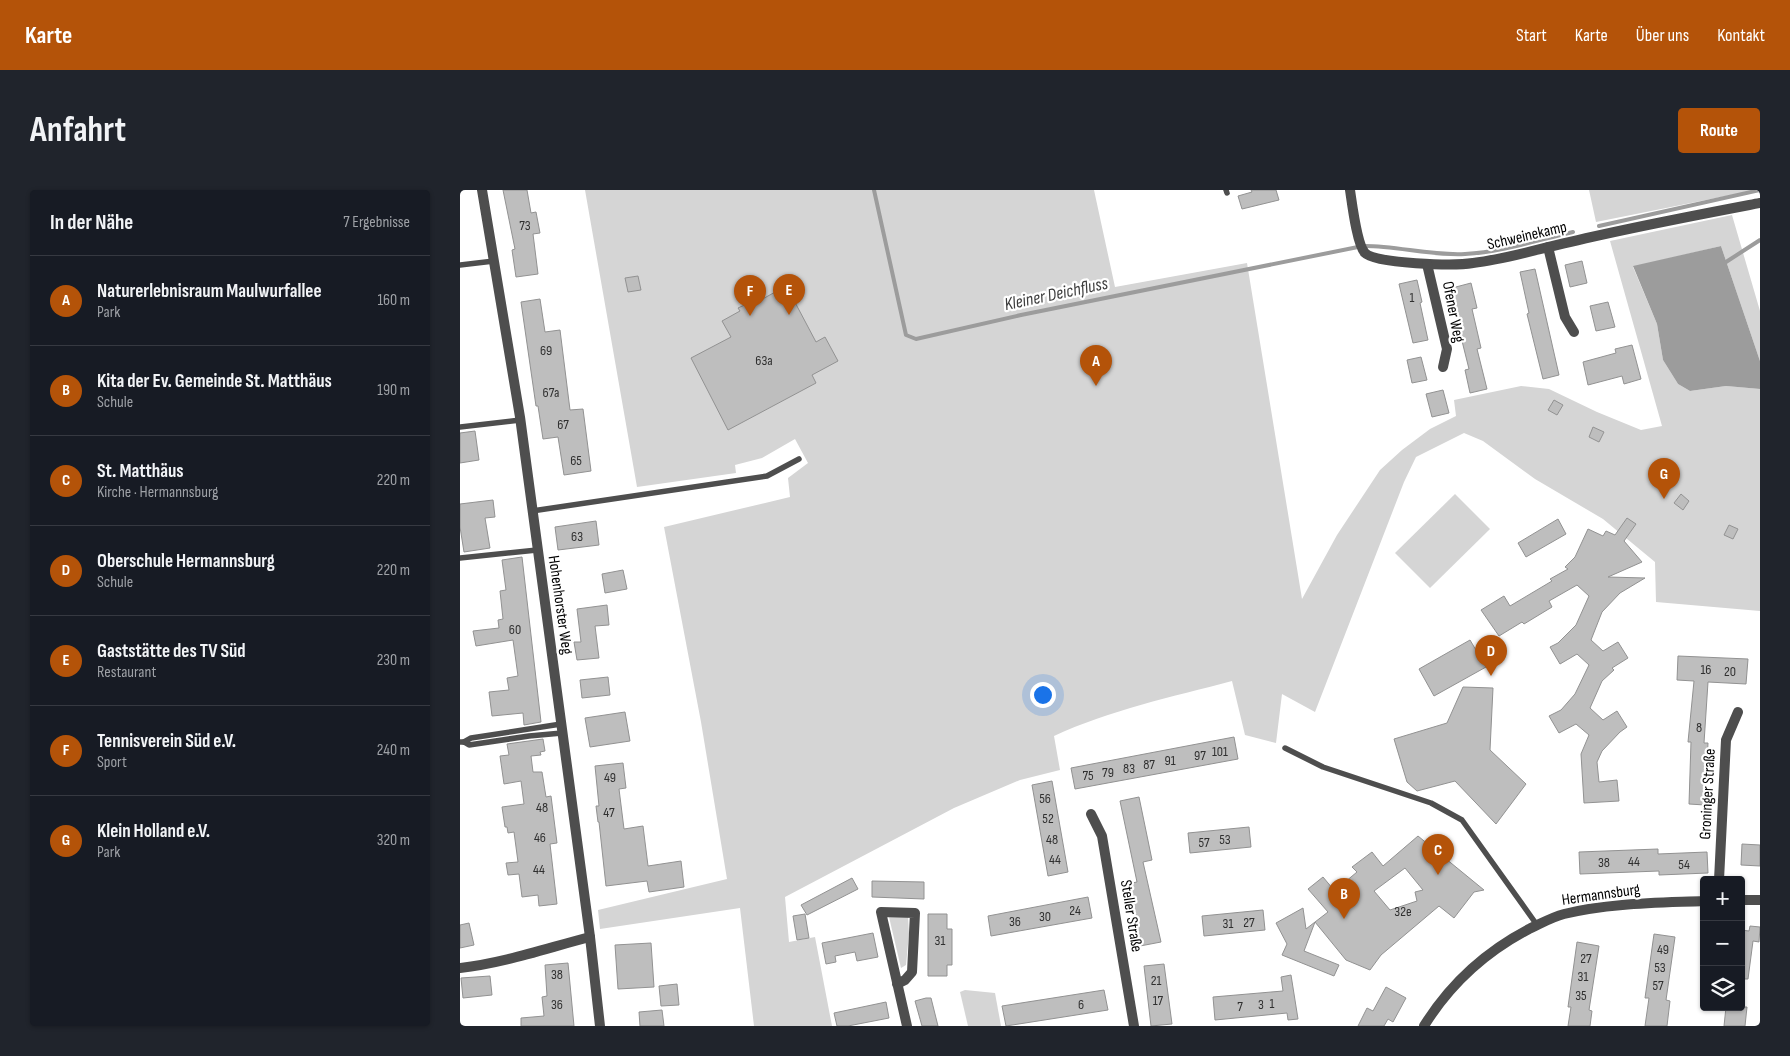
<!DOCTYPE html>
<html lang="de">
<meta charset="utf-8">
<style>
:root{--surface:#171b24;--page:#20242c;--text:#f1f3f6;--muted:#9ea1a6;--line:#363941;--accent:#b45309}
body{margin:0;font-family:"Sofia Sans Condensed",sans-serif;background:var(--page);color:var(--text)}
.controls{position:absolute;right:15px;bottom:15px;display:grid;overflow:hidden;border-radius:5px;box-shadow:0 1px 4px #0004}
.controls button{width:45px;height:45px;display:grid;place-items:center;padding:0;border:0;border-bottom:1px solid var(--line);background:var(--surface);color:var(--text);font:25px sans-serif}
.you{position:absolute;left:582px;top:504px;width:18px;height:18px;margin:-12px;border:4px solid #fff;border-radius:50%;background:#1a73e8;box-shadow:0 0 0 8px #1a73e833}
.badge{display:grid;place-items:center;width:32px;height:32px;border-radius:50%;background:var(--accent);color:#fff;font-size:16px;font-weight:700}
.pin{position:absolute;translate:-50% -41px;filter:drop-shadow(0 1px 2px #0008)}
.pin::after{content:'';position:absolute;top:26px;width:18px;height:15px;background:inherit;clip-path:polygon(0 0,100% 0,50% 100%)}
.list{margin:0;padding:0;list-style:none}
h2{display:flex;justify-content:space-between;align-items:center;height:65px;margin:0;padding:0 20px;font-size:21px}
h2 small{font-size:16px;font-weight:400;color:var(--muted)}
.list li{display:grid;grid-template-columns:32px 1fr auto;gap:15px;align-items:center;box-sizing:border-box;height:90px;padding:0 20px;border-top:1px solid var(--line)}
.list b{display:block;font-size:19px;white-space:nowrap}
.list p{margin:0;font-size:16px;white-space:nowrap;color:var(--muted)}
.list em{font-size:16px;font-style:normal;color:var(--muted)}
.icon{flex:none;width:28px;height:28px;fill:none;stroke:currentColor;stroke-width:2;stroke-linecap:round;stroke-linejoin:round}
.map{position:relative;flex:none;width:1300px;height:836px;overflow:hidden;border-radius:5px}
header{display:flex;align-items:center;gap:30px;box-sizing:border-box;height:70px;padding:0 25px;background:var(--accent);color:#fff}
header strong{font-size:24px}
nav{display:flex;gap:28px;margin-inline-start:auto;font-size:18px}
.intro{display:flex;align-items:center;justify-content:space-between;box-sizing:border-box;height:120px;padding:0 30px}
h1{margin:0;font-size:35px}
.button{padding:12px 22px;border-radius:5px;background:var(--accent);color:#fff;font-size:18px;font-weight:700}
main{display:flex;gap:30px;padding:0 30px}
aside{flex:1;background:var(--surface);border-radius:5px;box-shadow:0 1px 4px #0004}
.map>svg:first-child{display:block}
.green{fill:#d5d5d5}
.water{fill:#9c9c9c}
.lines{fill:none;stroke-linecap:round;stroke-linejoin:round}
.stream{stroke:#9c9c9c;stroke-width:4}
.building{fill:#bebebe;stroke:#929292;fill-rule:evenodd}
.lane{stroke:#4e4e4e;stroke-width:5.5}
.street{stroke:#4e4e4e;stroke-width:10}
.labels{text-anchor:middle;dominant-baseline:central;stroke-width:4.5;stroke-linejoin:round;paint-order:stroke}
.number-label{font-size:14px;fill:#303030}
.street-label{font-size:16px;fill:#000;stroke:#fff}
.water-label{font-size:18px;font-style:italic;fill:#3d3d3d;stroke:#fff}
</style>
<header>
<strong>Karte</strong>
<nav><a>Start</a><a>Karte</a><a>Über uns</a><a>Kontakt</a></nav>
</header>
<div class="intro"><h1>Anfahrt</h1><a class="button">Route</a></div>
<main>
<aside>
<h2>In der Nähe<small>7 Ergebnisse</small></h2>
<ul class="list">
<li><span class="badge">A</span><div><b>Naturerlebnisraum Maulwurfallee</b><p>Park</p></div><em>160 m</em></li>
<li><span class="badge">B</span><div><b>Kita der Ev. Gemeinde St. Matthäus</b><p>Schule</p></div><em>190 m</em></li>
<li><span class="badge">C</span><div><b>St. Matthäus</b><p>Kirche · Hermannsburg</p></div><em>220 m</em></li>
<li><span class="badge">D</span><div><b>Oberschule Hermannsburg</b><p>Schule</p></div><em>220 m</em></li>
<li><span class="badge">E</span><div><b>Gaststätte des TV Süd</b><p>Restaurant</p></div><em>230 m</em></li>
<li><span class="badge">F</span><div><b>Tennisverein Süd e.V.</b><p>Sport</p></div><em>240 m</em></li>
<li><span class="badge">G</span><div><b>Klein Holland e.V.</b><p>Park</p></div><em>320 m</em></li>
</ul>
</aside>
<div class="map">
<svg width="1300" height="836" viewBox="0 0 1300 836">
<rect width="100%" height="100%" fill="#fff"/>
<g class="green">
<path d="M125,0H634L655,97L787,73L842,409L877,345L920,280L942,260L970,239L996,226L994,210L1061,196L1089,199L1137,222L1181,240L1202,236L1150,51L1272,25L1300,121V171L1261,56L1173,77L1197,134L1203,170L1218,194L1230,201L1266,196L1300,199V421L1196,412L1195,372L1143,329L1075,289L1023,251L1004,243L956,267L944,292L855,522L822,504L816,553L785,545L772,491C712,507 650,520 594,546L600,580L560,590L494,618L325,707L329,752L355,747L372,836H294L280,718L140,739L138,720L267,689L241,532L204,337L330,307L328,288L348,273L335,249L302,268L275,275L276,283L177,297Z"/>
<polygon points="1129,0 1291,0 1291,1 1136,32"/>
<polygon points="995,304 1030,339 970,398 935,363"/>
<polygon points="429,727 448,727 449,743 446,775 441,778"/>
<polygon points="505,800 535,803 541,836 508,836 500,802"/>
</g>
<polygon class="water" points="1261,56 1300,171 1300,199 1266,196 1230,201 1218,194 1203,170 1197,134 1173,76"/>
<g class="lines">
<g class="stream">
<polyline points="414,0 446,145 456,149 561,125 898,57"/>
<polyline points="1139,36 1300,0"/>
<path d="M905,56C938,56 971,66 1005,64C1041,62 1078,50 1113,42"/>
<polyline points="1266,72 1300,50"/>
</g>
</g>
<g class="building">
<polygon points="43,0 67,0 71,23 76,22 80,43 73,44 78,84 56,87 52,60 55,59"/>
<polygon points="791,0 816,0 819,10 782,19 778,6 792,2"/>
<polygon points="1122,71 1127,93 1110,97 1105,75"/>
<polygon points="1075,79 1099,185 1083,189 1067,124 1069,123 1060,82"/>
<polygon points="178,86 181,100 168,102 165,88"/>
<polygon points="957,90 962,112 960,113 968,150 953,153 939,94"/>
<polygon points="1011,93 1017,118 1012,119 1021,158 1017,159 1027,199 1010,203 1005,180 1009,179 999,139 1001,138 992,98"/>
<polygon points="317,101 320,106 329,101 356,152 365,147 378,171 352,185 356,193 268,240 231,168 271,147 262,131 280,121 278,118 289,113 290,116"/>
<polygon points="80,109 85,142 100,140 110,220 123,219 131,281 104,285 98,247 83,249 78,216 76,216 61,112"/>
<polygon points="1148,112 1155,137 1136,141 1130,116"/>
<polygon points="1172,155 1181,189 1164,194 1162,186 1128,195 1123,172 1156,163 1155,159"/>
<polygon points="961,167 967,190 952,193 947,170"/>
<polygon points="983,200 989,223 972,227 966,204"/>
<polygon points="1094,210 1103,215 1097,225 1088,220"/>
<polygon points="1133,237 1144,242 1139,252 1129,247"/>
<polygon points="15,241 19,270 0,273 0,243"/>
<polygon points="1221,304 1229,311 1223,320 1214,313"/>
<polygon points="33,310 35,327 25,328 30,358 4,362 0,337 0,314"/>
<polygon points="1167,328 1176,334 1164,351 1182,372 1148,387 1185,388 1160,403 1142,422 1131,450 1143,461 1158,452 1168,468 1152,478 1154,480 1142,491 1130,518 1143,530 1157,521 1167,537 1160,542 1142,561 1137,572 1139,592 1157,590 1159,611 1124,613 1121,564 1129,545 1116,534 1099,543 1089,526 1101,520 1115,504 1129,475 1117,464 1100,474 1090,457 1098,453 1116,435 1129,406 1117,395 1089,411 1092,417 1064,434 1062,432 1039,446 1021,420 1044,406 1050,416 1092,391 1090,389 1108,379 1105,377 1115,367 1128,339 1143,346 1146,341 1155,345"/>
<polygon points="1098,329 1106,344 1066,367 1058,353"/>
<polygon points="136,331 139,355 98,360 95,337"/>
<polygon points="1269,335 1278,339 1273,349 1264,345"/>
<polygon points="62,367 81,532 64,535 63,523 32,526 29,502 49,500 47,488 58,486 53,450 16,456 13,441 39,438 38,430 43,429 40,401 46,400 42,370"/>
<polygon points="163,380 167,399 145,403 142,384"/>
<polygon points="147,415 149,435 135,436 139,468 117,470 114,452 121,452 117,419"/>
<polygon points="1010,450 1026,477 974,506 959,479"/>
<polygon points="1218,466 1288,469 1286,494 1248,492 1244,553 1248,553 1245,615 1229,614 1231,552 1228,552 1234,491 1217,490"/>
<polygon points="148,487 150,505 122,508 120,490"/>
<polygon points="1003,497 1033,498 1030,560 1066,594 1036,634 995,591 957,601 947,592 934,549 987,533"/>
<polygon points="165,522 170,551 130,557 125,528"/>
<polygon points="774,547 778,569 615,599 611,578"/>
<polygon points="83,549 85,561 80,562 81,565 71,566 73,582 82,582 86,607 91,606 97,653 90,654 97,714 79,716 78,705 62,707 59,684 48,685 46,673 58,672 54,642 48,643 47,637 45,637 42,617 64,614 61,591 44,594 40,566 49,565 47,554"/>
<polygon points="163,573 166,598 159,599 164,639 183,636 188,676 221,671 224,697 189,702 187,691 146,696 139,632 138,632 136,616 139,616 135,576"/>
<polygon points="592,591 608,682 588,686 572,595"/>
<polygon points="679,607 692,670 683,672 701,752 680,756 667,694 677,692 660,611"/>
<polygon points="789,637 791,657 730,663 728,643"/>
<path d="M958,646L1024,700L1014,702L994,728L979,716L921,765L910,780L886,770L855,732L868,722L848,699L863,687L873,699L877,695L879,697L897,682L892,677L912,662L923,676ZM945,678L963,700L955,702L957,711L930,720L914,701Z"/>
<polygon points="1282,654 1300,655 1300,676 1281,675"/>
<polygon points="1198,659 1198,664 1247,662 1248,683 1199,685 1199,681 1120,684 1119,662"/>
<polygon points="392,688 398,699 347,725 341,715"/>
<polygon points="412,691 464,692 464,709 412,707"/>
<polygon points="628,707 632,728 531,746 528,726"/>
<polygon points="843,718 846,739 855,732 844,761 879,775 874,786 822,765 827,754 816,733"/>
<polygon points="803,720 805,740 744,746 742,726"/>
<polygon points="345,724 349,748 337,750 333,726"/>
<polygon points="468,724 487,724 487,739 492,739 492,775 487,775 487,786 468,786"/>
<polygon points="9,733 14,755 0,758 0,735"/>
<polygon points="1290,736 1300,737 1299,752 1293,751 1288,789 1281,789 1281,740 1289,741"/>
<polygon points="413,743 418,767 397,771 395,762 375,766 376,772 366,774 362,753"/>
<polygon points="1194,744 1215,747 1206,810 1210,811 1207,836 1185,836 1189,808 1185,808"/>
<polygon points="1117,752 1139,756 1129,820 1132,821 1130,836 1108,836 1111,817 1108,817"/>
<polygon points="191,753 194,797 158,799 155,755"/>
<polygon points="108,773 114,836 61,836 61,828 84,826 82,807 87,806 85,775"/>
<polygon points="704,774 712,834 691,836 684,776"/>
<polygon points="831,785 838,829 828,830 827,823 755,830 753,807 823,801 821,787"/>
<polygon points="30,786 32,805 3,808 1,788"/>
<polygon points="217,794 219,815 201,816 199,796"/>
<polygon points="926,797 946,808 933,832 928,829 924,836 898,836 907,818 913,821"/>
<polygon points="644,800 648,820 546,836 542,816"/>
<polygon points="466,808 471,808 478,836 462,836 455,811"/>
<polygon points="426,812 429,828 388,836 377,836 374,823"/>
<polygon points="1266,817 1287,817 1285,836 1264,836"/>
<polygon points="202,820 204,836 180,836 179,822"/>
</g>
<g class="lines">
<g class="lane">
<polyline points="766,0 767,3"/>
<polyline points="0,75 34,71"/>
<polyline points="0,237 60,230"/>
<polyline points="72,321 307,286 339,269"/>
<polyline points="0,368 77,360"/>
<polyline points="0,552 4,552 9,555 69,546 102,543"/>
<polyline points="4,552 11,548 101,534"/>
<polyline points="825,558 863,577 971,613 1002,630 1077,735"/>
</g>
<g class="street">
<polyline points="22,0 60,227 130,747 140,836"/>
<path d="M890,0C892,13 897,55 905,63C915,74 995,76 1013,73C1046,69 1078,59 1110,52C1173,37 1237,25 1300,13"/>
<polyline points="1088,57 1105,127 1114,142"/>
<polyline points="967,74 987,159 983,177"/>
<polyline points="631,624 642,646 674,836"/>
<polyline points="1259,690 1266,550 1278,522"/>
<polyline points="1281,710 1300,710"/>
<path d="M0,778C44,773 87,758 130,747"/>
<polyline points="437,794 445,790 452,782 455,723 421,722 447,836"/>
<path d="M964,836C990,794 1025,762 1069,739C1080,734 1092,727 1104,724C1149,713 1198,713 1244,711"/>
</g>
</g>
<g class="labels">
<g class="number-label">
<text x="65" y="35">73</text>
<text x="952" y="107">1</text>
<text x="86" y="160">69</text>
<text x="304" y="170">63a</text>
<text x="91" y="202">67a</text>
<text x="103" y="234">67</text>
<text x="116" y="270">65</text>
<text x="117" y="346">63</text>
<text x="55" y="439">60</text>
<text x="1246" y="479">16</text>
<text x="1270" y="481">20</text>
<text x="1239" y="537">8</text>
<text x="760" y="561">101</text>
<text x="740" y="565">97</text>
<text x="710" y="570">91</text>
<text x="689" y="574">87</text>
<text x="669" y="578">83</text>
<text x="648" y="582">79</text>
<text x="628" y="585">75</text>
<text x="150" y="587">49</text>
<text x="585" y="608">56</text>
<text x="82" y="617">48</text>
<text x="149" y="622">47</text>
<text x="588" y="628">52</text>
<text x="80" y="647">46</text>
<text x="592" y="649">48</text>
<text x="765" y="649">53</text>
<text x="744" y="652">57</text>
<text x="595" y="669">44</text>
<text x="1174" y="671">44</text>
<text x="1144" y="672">38</text>
<text x="1224" y="674">54</text>
<text x="79" y="679">44</text>
<text x="615" y="720">24</text>
<text x="943" y="721">32e</text>
<text x="585" y="726">30</text>
<text x="555" y="731">36</text>
<text x="789" y="732">27</text>
<text x="768" y="733">31</text>
<text x="480" y="750">31</text>
<text x="1203" y="759">49</text>
<text x="1126" y="768">27</text>
<text x="1200" y="777">53</text>
<text x="97" y="784">38</text>
<text x="1123" y="786">31</text>
<text x="696" y="790">21</text>
<text x="1198" y="795">57</text>
<text x="1121" y="805">35</text>
<text x="698" y="810">17</text>
<text x="812" y="813">1</text>
<text x="97" y="814">36</text>
<text x="621" y="814">6</text>
<text x="801" y="814">3</text>
<text x="780" y="816">7</text>
</g>
<g class="street-label">
<text transform="translate(1067 46) rotate(-13)">Schweinekamp</text>
<text transform="translate(993 122) rotate(79)">Ofener Weg</text>
<text transform="translate(100 415) rotate(82)">Hohenhorster Weg</text>
<text transform="translate(1248 604) rotate(-87)">Groninger Straße</text>
<text transform="translate(1141 705) rotate(-8)">Hermannsburg</text>
<text transform="translate(671 726) rotate(81)">Steller Straße</text>
</g>
<g class="water-label">
<text transform="translate(596 104) rotate(-12)">Kleiner Deichfluss</text>
</g>
</g>
</svg>
<div class="controls">
<button>+</button>
<button>−</button>
<button><svg class="icon" aria-label="layers" viewBox="0 0 24 24"><path d="M12 4l9 5-9 5-9-5zM3 14l9 5 9-5"/></svg></button>
</div>
<div class="you"></div>
<div class="pin badge" style="left:636px;top:196px">A</div>
<div class="pin badge" style="left:884px;top:729px">B</div>
<div class="pin badge" style="left:978px;top:685px">C</div>
<div class="pin badge" style="left:1031px;top:486px">D</div>
<div class="pin badge" style="left:329px;top:125px">E</div>
<div class="pin badge" style="left:290px;top:126px">F</div>
<div class="pin badge" style="left:1204px;top:309px">G</div>
</div>
</main>
